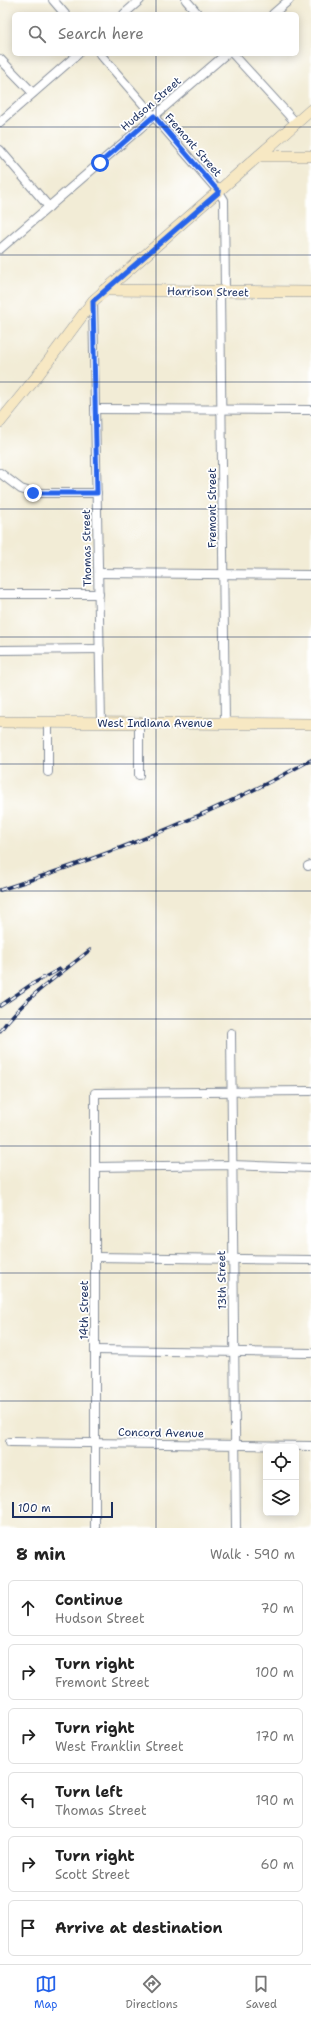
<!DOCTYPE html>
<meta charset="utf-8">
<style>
:root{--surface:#fff;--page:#f2f2f2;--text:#222;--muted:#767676;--line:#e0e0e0;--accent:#2563eb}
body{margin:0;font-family:"Shantell Sans",sans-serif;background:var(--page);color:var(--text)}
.controls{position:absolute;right:12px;bottom:12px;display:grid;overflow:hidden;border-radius:6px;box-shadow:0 2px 10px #0003}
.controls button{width:36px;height:36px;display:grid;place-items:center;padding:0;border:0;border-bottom:1px solid var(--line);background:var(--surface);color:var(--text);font:20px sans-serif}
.scale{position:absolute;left:12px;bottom:10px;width:101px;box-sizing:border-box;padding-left:4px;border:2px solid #1b2f5e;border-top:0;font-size:11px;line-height:14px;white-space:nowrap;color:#1b2f5e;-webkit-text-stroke:3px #fff;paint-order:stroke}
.stop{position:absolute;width:12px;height:12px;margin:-9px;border:3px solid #2563eb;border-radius:50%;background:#fff}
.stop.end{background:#2563eb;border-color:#fff;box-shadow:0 1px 4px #0008}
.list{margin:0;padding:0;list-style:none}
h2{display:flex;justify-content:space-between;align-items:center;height:52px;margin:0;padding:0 16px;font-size:17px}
h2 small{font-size:13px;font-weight:400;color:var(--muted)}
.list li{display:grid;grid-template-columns:26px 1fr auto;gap:12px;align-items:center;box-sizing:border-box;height:56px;margin:0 8px 8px;padding:0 8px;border:1px solid var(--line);border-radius:6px}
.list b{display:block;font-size:15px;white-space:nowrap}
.list p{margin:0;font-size:13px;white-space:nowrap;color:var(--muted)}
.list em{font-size:13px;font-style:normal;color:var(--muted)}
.icon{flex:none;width:22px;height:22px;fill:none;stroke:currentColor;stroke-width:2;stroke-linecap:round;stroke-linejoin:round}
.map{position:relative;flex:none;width:311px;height:1528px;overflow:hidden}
.search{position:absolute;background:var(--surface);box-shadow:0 2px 10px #0003;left:12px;right:12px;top:12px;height:44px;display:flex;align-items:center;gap:10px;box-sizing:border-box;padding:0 14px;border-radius:6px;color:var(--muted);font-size:15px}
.sheet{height:436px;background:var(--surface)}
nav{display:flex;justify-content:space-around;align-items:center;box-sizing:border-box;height:56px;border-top:1px solid var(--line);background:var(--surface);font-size:11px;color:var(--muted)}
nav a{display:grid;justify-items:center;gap:2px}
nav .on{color:var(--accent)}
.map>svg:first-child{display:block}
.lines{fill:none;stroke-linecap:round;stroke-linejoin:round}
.street-casing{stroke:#868e9a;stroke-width:10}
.secondary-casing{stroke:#868e9a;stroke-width:12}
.street{stroke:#fff;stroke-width:8}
.secondary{stroke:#f7e8c3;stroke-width:11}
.rail-casing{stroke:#1b2f5e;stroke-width:3.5}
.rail{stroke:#fff;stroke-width:2;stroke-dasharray:6;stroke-linecap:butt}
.route{stroke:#2563eb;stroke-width:5}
.grid{fill:none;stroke:#1b2f5e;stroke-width:1;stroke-opacity:0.55}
.labels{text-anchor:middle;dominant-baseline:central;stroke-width:3.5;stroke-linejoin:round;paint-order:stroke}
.street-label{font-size:11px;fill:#1b2f5e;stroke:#fff}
</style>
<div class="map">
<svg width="311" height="1528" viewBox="0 0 311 1528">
<rect width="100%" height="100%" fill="#fff"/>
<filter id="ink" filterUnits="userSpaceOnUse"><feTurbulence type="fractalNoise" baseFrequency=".025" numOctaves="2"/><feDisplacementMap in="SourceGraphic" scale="8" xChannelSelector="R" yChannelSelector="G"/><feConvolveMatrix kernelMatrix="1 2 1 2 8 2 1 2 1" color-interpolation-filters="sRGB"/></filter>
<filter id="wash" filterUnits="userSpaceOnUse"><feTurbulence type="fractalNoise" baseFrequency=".012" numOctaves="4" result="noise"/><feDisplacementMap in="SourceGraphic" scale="16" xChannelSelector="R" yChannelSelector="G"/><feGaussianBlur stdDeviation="0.9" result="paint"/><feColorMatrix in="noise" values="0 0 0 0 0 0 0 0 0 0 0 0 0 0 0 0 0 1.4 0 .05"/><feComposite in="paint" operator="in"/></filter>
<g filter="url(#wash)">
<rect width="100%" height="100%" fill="#f2ecd6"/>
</g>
<g filter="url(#ink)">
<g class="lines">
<g class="street-casing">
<g id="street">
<polyline points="53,0 65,14"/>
<polyline points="186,0 198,14"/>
<polyline points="124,14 140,0"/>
<polyline points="273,14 289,0"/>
<polyline points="100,54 219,192 224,200 225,292"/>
<polyline points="233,54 296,123"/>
<polyline points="0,59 33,93"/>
<polyline points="0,122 78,54"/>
<polyline points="0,150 49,207"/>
<polyline points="0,249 226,54"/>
<polyline points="220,292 225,723"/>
<polyline points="93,301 101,723"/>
<polyline points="95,409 311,410"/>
<polyline points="0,473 21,489 33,493 97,493"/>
<polyline points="99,573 311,575"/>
<polyline points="0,594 99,594"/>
<polyline points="0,650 100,649"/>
<polyline points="48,722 48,772"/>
<polyline points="139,723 139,775"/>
<polyline points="308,866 311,865"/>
<polyline points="231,1033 236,1528"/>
<polyline points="95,1167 231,1165 311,1168"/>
<polyline points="95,1257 311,1260"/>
<polyline points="95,1350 311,1353"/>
<polyline points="10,1442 311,1446"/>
<polyline points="95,1528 95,1093 311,1091"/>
</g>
</g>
<g class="secondary-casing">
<g id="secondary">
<polyline points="259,156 311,156"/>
<polyline points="104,290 311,292"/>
<polyline points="0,422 35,379 93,301 311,110"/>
<polyline points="0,722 311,724"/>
</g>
</g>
<use href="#street" class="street"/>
<use href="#secondary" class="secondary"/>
<g class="rail-casing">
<g id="rail">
<path d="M0,890C107,856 212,815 311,760"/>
<polyline points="0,1006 32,984 60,969"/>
<path d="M0,1031C24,998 59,975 90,950"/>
</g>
</g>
<use href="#rail" class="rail"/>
</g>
</g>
<g class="lines" filter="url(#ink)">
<polyline class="route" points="33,493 97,493 93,301 219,192 154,116 100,163"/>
</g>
<path class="grid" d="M156,0V14M156,54V1528M0,127H311M0,255H311M0,382H311M0,509H311M0,637H311M0,764H311M0,891H311M0,1019H311M0,1146H311M0,1273H311M0,1401H311"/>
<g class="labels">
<g class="street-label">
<text transform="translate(151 104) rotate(-41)">Hudson Street</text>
<text transform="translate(193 145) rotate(49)">Fremont Street</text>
<text transform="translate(208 292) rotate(1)">Harrison Street</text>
<text transform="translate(212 508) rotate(-90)">Fremont Street</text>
<text transform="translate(87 548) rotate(-91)">Thomas Street</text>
<text x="155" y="723">West Indiana Avenue</text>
<text transform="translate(222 1280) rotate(-91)">13th Street</text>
<text transform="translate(84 1310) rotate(-90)">14th Street</text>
<text transform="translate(161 1433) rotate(1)">Concord Avenue</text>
</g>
</g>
</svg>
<div class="controls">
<button><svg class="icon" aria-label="locate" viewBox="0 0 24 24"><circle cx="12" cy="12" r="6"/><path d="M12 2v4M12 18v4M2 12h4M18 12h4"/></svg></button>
<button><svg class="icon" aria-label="layers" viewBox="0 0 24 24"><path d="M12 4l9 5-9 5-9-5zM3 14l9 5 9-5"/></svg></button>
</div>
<div class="scale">100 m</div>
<div class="stop" style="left:100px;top:163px"></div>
<div class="stop end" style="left:33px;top:493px"></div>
<div class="search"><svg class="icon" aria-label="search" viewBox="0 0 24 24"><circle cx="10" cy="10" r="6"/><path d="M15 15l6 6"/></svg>Search here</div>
</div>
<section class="sheet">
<h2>8 min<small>Walk · 590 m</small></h2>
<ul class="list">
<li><svg class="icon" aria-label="ahead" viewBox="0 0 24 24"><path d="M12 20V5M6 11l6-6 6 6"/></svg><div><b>Continue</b><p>Hudson Street</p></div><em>70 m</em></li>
<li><svg class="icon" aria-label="right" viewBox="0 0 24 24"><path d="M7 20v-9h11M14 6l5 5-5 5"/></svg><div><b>Turn right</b><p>Fremont Street</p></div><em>100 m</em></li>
<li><svg class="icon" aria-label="right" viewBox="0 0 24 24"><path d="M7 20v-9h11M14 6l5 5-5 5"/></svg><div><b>Turn right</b><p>West Franklin Street</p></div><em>170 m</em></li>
<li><svg class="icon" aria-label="left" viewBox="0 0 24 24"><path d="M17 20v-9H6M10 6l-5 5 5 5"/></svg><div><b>Turn left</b><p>Thomas Street</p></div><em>190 m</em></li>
<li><svg class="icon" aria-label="right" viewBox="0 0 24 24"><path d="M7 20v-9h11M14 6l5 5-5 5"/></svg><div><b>Turn right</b><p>Scott Street</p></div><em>60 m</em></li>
<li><svg class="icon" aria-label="arrive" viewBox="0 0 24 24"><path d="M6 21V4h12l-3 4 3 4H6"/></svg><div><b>Arrive at destination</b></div></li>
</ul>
</section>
<nav>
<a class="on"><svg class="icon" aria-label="map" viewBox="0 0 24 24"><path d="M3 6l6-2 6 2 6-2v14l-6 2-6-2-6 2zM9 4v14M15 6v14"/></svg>Map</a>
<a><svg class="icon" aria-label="directions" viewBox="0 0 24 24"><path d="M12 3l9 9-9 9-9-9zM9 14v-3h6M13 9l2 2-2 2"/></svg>Directions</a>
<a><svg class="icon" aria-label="saved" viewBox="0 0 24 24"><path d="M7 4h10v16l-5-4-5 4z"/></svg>Saved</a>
</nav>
